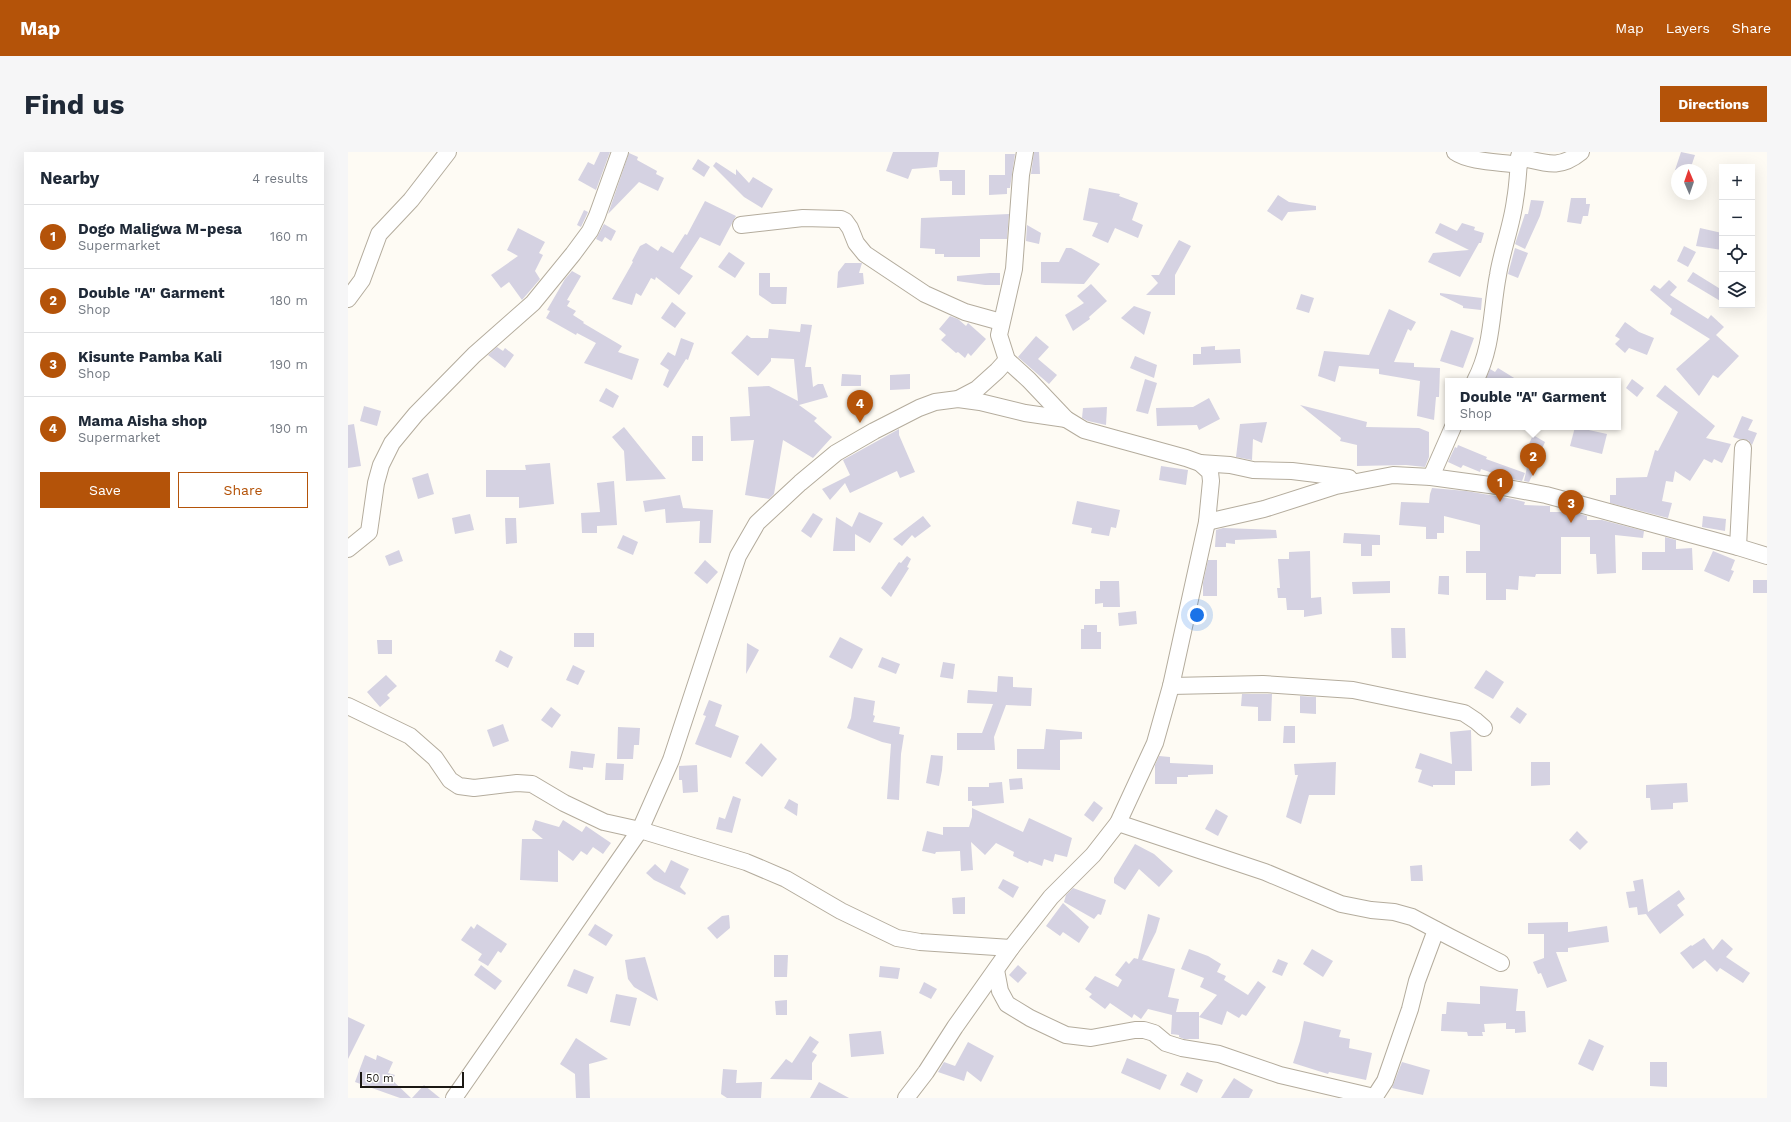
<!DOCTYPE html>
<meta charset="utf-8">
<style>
:root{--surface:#fff;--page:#f6f6f7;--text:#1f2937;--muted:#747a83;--line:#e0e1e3;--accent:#b45309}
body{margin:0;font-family:"Work Sans",sans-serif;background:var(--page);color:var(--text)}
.controls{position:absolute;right:12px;top:12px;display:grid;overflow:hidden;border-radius:0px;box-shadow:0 4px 16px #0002}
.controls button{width:36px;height:36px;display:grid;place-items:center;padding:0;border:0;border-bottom:1px solid var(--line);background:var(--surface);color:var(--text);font:20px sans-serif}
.compass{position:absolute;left:1323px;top:12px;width:36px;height:36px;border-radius:50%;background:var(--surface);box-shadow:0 4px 16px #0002;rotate:358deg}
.scale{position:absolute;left:12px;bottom:10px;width:104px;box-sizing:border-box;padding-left:4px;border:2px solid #1b1813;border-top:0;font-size:11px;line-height:14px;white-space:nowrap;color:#1b1813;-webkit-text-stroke:3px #fff;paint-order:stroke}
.you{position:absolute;left:849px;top:463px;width:14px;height:14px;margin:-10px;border:3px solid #fff;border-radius:50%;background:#1a73e8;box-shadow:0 0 0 6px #1a73e833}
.badge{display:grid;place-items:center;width:26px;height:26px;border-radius:50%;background:var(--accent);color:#fff;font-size:13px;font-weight:700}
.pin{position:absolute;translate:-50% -33px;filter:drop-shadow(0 1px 2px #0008)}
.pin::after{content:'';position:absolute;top:21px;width:14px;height:12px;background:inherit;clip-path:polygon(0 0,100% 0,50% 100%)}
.popup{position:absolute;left:1097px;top:226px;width:176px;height:52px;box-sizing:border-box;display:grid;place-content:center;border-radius:0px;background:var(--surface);filter:drop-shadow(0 1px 3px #0005);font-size:13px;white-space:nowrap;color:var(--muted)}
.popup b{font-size:15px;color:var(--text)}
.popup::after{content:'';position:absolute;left:50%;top:100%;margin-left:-8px;border:8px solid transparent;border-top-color:var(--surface)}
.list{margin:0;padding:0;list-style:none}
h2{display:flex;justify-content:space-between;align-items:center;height:52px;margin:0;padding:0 16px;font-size:17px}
h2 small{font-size:13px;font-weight:400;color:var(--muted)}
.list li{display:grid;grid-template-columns:26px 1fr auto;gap:12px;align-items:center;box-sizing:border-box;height:64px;padding:0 16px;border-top:1px solid var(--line)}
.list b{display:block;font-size:15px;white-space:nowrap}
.list p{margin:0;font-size:13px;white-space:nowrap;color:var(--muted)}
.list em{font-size:13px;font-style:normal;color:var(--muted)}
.actions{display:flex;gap:8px;padding:12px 16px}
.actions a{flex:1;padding:9px 0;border:1px solid var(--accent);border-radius:0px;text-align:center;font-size:14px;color:var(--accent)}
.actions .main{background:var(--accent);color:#fff}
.icon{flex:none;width:22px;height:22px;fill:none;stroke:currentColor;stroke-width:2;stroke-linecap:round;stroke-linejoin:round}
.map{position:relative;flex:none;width:1419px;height:946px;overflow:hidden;border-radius:0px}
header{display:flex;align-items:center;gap:24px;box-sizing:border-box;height:56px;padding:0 20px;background:var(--accent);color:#fff}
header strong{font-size:19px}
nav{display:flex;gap:22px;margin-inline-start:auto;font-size:14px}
.intro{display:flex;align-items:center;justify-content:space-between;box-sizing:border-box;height:96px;padding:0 24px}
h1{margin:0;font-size:28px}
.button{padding:10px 18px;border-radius:0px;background:var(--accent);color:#fff;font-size:14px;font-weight:700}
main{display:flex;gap:24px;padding:0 24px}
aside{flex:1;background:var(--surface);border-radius:0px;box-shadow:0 4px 16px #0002}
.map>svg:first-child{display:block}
.building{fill:#d5d2e2}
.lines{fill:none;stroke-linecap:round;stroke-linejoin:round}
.street-casing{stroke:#b4ac9d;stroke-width:18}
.street{stroke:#fff;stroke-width:16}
</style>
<header>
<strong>Map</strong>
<nav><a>Map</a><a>Layers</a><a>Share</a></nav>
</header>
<div class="intro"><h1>Find us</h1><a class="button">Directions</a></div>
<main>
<aside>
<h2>Nearby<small>4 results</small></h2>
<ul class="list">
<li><span class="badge">1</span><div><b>Dogo Maligwa M-pesa</b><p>Supermarket</p></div><em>160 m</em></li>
<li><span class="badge">2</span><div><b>Double &quot;A&quot; Garment</b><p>Shop</p></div><em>180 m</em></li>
<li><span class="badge">3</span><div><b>Kisunte Pamba Kali</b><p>Shop</p></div><em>190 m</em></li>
<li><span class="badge">4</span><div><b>Mama Aisha shop</b><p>Supermarket</p></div><em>190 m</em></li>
</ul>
<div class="actions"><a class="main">Save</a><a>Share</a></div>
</aside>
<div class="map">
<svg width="1419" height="946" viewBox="0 0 1419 946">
<rect width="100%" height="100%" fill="#fefbf4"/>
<g class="building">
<polygon points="252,0 262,0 248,38 230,28 240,10 246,13"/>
<polygon points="545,0 591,0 589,15 564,17 560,27 538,19"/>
<polygon points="686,0 691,0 692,22 683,22"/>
<polygon points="1333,0 1347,3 1342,18 1327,18"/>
<polygon points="281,1 290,5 289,8 309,19 308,22 316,26 310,39 291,30 260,62"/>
<polygon points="657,2 667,2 662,36 659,36 659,42 641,43 641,23 657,23"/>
<polygon points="350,7 362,15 356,25 344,17"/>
<polygon points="368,10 388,23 388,17 401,31 405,25 425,37 414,56 396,45 365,14"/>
<polygon points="591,18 617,18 617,43 604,43 604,29 592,29"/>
<polygon points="741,36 772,42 771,44 790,51 784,68 795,73 790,86 767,76 760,91 744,84 750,71 735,68"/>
<polygon points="930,43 941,50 968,54 968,58 940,60 934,69 919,59"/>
<polygon points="1223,46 1238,46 1238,52 1242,52 1240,64 1235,64 1233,72 1219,70"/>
<polygon points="1183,48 1196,49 1192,64 1177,97 1167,92 1177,62 1180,62"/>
<polygon points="357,49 388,64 372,94 352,85 332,116 345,124 331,143 308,125 307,128 303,126 293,144 288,141 284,153 264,147 285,110 284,109 292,94 298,91 310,99 313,94 325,101 337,82 339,83"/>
<polygon points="236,58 240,60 233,75 229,73"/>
<polygon points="661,62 659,87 632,87 632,105 596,105 596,102 587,102 587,97 572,96 573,66"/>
<polygon points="1092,71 1109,79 1114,71 1127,75 1126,78 1136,81 1133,91 1131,91 1112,125 1080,110 1085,101 1121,98 1087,81"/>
<polygon points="256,72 268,79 263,89 257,85 254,90 248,87"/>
<polygon points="679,73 693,81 691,92 678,89"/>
<polygon points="170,76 197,90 191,101 195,103 187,119 192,127 174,148 161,130 153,136 143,123 170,104 159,98"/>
<polygon points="1352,76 1374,81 1374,98 1348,94"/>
<polygon points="831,88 843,94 827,123 827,143 798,143 810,131 803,123 811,123"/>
<polygon points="1336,94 1348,100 1340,115 1329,109"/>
<polygon points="718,96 723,96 752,112 736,132 693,131 693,110 711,110"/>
<polygon points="1167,96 1180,101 1170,126 1160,122"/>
<polygon points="381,100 397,111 387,126 370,115"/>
<polygon points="497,111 514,111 511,121 515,121 516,132 489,136 490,120"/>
<polygon points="224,119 233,124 219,148 222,149 219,154 228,159 225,163 236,170 235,171 274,194 270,200 291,207 284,228 236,211 248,191 229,181 228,183 198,166 202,159 199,158 217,127"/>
<polygon points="1345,120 1374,138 1374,150 1339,129"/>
<polygon points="411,121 422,121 422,135 439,135 438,152 424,152 411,143"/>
<polygon points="642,121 652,121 652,133 637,133 609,129 609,124"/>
<polygon points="1321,128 1329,135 1322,143 1360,167 1363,163 1376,175 1368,183 1391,204 1370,226 1365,223 1351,244 1328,217 1362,187 1322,162 1324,157 1302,138 1306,133 1312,137"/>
<polygon points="743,132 759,149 741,165 742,167 725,179 717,163 736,151 729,144"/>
<polygon points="1092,141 1134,146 1133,158 1115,156 1115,154 1092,143"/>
<polygon points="953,142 966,146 961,161 948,157"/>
<polygon points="324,150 338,161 327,176 313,166"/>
<polygon points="786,154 803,160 796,183 773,166"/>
<polygon points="1041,157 1068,170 1063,179 1060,177 1046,210 1066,211 1066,215 1092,216 1091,245 1088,245 1086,268 1069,264 1072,229 1031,222 1031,217 991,214 987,230 970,224 976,199 1021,203"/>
<polygon points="602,164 610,167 618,174 620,171 638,187 623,204 620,201 617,206 610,200 608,201 593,188 598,183 591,177"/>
<polygon points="1277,170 1291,180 1306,186 1299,203 1281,196 1277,201 1267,192 1272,187 1267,184"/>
<polygon points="453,172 464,173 457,215 463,215 465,235 470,232 475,232 480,245 451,253 469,266 466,269 484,285 465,306 435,288 426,342 421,347 397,343 406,288 383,289 382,265 402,264 400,235 421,234 450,249 446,207 423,206 423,209 410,224 383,201 399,183 403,186 420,186 421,177 452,180"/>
<polygon points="1103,178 1126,186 1115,216 1092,209"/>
<polygon points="688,184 701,195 690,207 709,223 701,232 670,205"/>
<polygon points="333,186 346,191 340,208 338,207 320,236 315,233 321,218 312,212 320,200 327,204"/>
<polygon points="867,194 867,198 892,197 893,211 845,213 845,202 853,202 853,195"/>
<polygon points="149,195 155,199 157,196 166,203 157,216 140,203"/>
<polygon points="787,204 809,213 806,226 782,216"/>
<polygon points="1150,216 1171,229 1137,229 1142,217 1147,220"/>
<polygon points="494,222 513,223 513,234 493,234"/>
<polygon points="562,222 562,237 542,238 542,223"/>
<polygon points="797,227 809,231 800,262 788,259"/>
<polygon points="1284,227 1296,236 1289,245 1278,236"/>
<polygon points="1317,233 1367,274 1358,286 1383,292 1374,311 1366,307 1364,311 1356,307 1342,329 1327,319 1325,330 1318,329 1314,349 1324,351 1320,366 1262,351 1262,343 1268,343 1268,326 1299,325 1307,298 1310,299 1330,260 1308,244"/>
<polygon points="258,236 271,244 265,256 251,249"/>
<polygon points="861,246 872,267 851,278 849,273 809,274 808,256 845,255"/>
<polygon points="952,253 1019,270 1018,275 1071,276 1081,280 1081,305 1077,315 1058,313 1009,314 1009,293 992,289 993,286"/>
<polygon points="16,254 33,259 29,274 12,269"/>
<polygon points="759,255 758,273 740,269 734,266 735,256"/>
<polygon points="1394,264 1405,268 1400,278 1409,281 1404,293 1400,288 1391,287 1385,285"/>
<polygon points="919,270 914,291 905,287 904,308 888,305 892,272"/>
<polygon points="6,272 13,314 0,316 0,273"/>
<polygon points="276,275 318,327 278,329 276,299 264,285"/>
<polygon points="1227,275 1259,282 1254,302 1222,294"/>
<polygon points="551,277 551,283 567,320 552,326 549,319 502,341 497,331 482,348 474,337 502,323 495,308"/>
<polygon points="1185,283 1197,290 1193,299 1195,301 1181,330 1176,329 1182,301 1178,299"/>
<rect x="344" y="284" width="11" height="25"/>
<polygon points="1110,293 1139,305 1138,307 1177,321 1174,329 1159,326 1133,317 1132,320 1115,313 1113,316 1100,310 1107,295 1109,296"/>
<polygon points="202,311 206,352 171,356 171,345 138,345 138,318 178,318 177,313"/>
<polygon points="813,314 840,318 838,333 811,328"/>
<polygon points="80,321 86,342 70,347 64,326"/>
<polygon points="266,329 269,373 249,374 249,381 234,381 233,361 252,360 249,331"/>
<polygon points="1084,336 1118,339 1165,347 1177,350 1176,353 1202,354 1202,360 1224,360 1239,364 1239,368 1254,368 1296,379 1295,386 1267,383 1268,421 1249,422 1248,402 1242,402 1242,385 1213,385 1213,422 1188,422 1187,425 1171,424 1170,438 1158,437 1158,448 1138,448 1138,421 1118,421 1118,399 1132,399 1132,373 1096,364 1096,381 1089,381 1089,387 1078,387 1078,375 1051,373 1053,350 1081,351 1082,342"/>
<polygon points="332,343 335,356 365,358 363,391 351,391 352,369 318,371 317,357 297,360 295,349"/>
<polygon points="729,349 772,358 768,376 763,375 761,384 743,381 744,376 724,372"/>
<polygon points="511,360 535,371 522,391 507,382 507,399 485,399 488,365 504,375"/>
<polygon points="465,361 475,367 463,386 453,379"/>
<polygon points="122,362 126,378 107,382 104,366"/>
<polygon points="575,364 583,374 567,386 564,383 554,394 545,387"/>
<polygon points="1355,364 1378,367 1377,379 1354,375"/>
<polygon points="157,366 168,366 169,391 158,392"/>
<polygon points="875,376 928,378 929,386 887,388 887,392 878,391 878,395 867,395 868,378"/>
<polygon points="996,381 1032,383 1032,393 1024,393 1024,404 1013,404 1013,392 995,391"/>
<polygon points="275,383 290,390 285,403 269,396"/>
<polygon points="1317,385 1328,388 1328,397 1344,396 1345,418 1294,418 1294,400 1317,400"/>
<polygon points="51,398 55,409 41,414 37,404"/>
<polygon points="962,399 963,446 973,445 974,462 956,465 956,458 939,458 938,446 930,446 929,436 932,436 930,407 941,407 941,400"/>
<polygon points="1365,399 1387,408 1383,418 1386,419 1381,430 1356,419"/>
<polygon points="559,404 563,407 559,415 561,416 543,445 533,436 551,410 553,411"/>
<polygon points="357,408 370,420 359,432 346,421"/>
<polygon points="860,408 869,408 869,444 855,444 855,431"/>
<polygon points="1091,424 1101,424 1101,443 1090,442"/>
<rect x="1405" y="428" width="14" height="13"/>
<polygon points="752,429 771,429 772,455 755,455 755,451 747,452 747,437 752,437"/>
<polygon points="1042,429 1042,441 1005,442 1004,430"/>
<polygon points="788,459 789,472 771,474 770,461"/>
<polygon points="736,473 749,473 749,480 753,480 753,497 733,497 733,477 736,477"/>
<polygon points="1043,476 1057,476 1058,506 1044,506"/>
<rect x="226" y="481" width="20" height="14"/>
<polygon points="492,485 515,497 504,517 481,505"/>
<polygon points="29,488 44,488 44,502 30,502"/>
<polygon points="399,491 411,498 398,522"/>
<polygon points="152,498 165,505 160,516 147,509"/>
<polygon points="534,505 552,512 548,522 530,515"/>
<polygon points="595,510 607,512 605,527 592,525"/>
<polygon points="225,513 237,519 230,533 218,528"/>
<polygon points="1138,518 1156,530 1145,547 1126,536"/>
<polygon points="38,523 49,534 39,543 42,546 32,555 19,540"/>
<polygon points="650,524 665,525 665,535 684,536 683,554 658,553 646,585 647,598 609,598 609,581 634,581 645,552 619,551 620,538 649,540"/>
<polygon points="894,542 924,542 923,569 910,569 910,555 893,554"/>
<polygon points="952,544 968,545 968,562 952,561"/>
<polygon points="506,545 527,549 525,563 527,564 525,570 552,575 551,582 556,583 553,602 551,648 539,647 543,592 534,590 499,576 503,566"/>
<polygon points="361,548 374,553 367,574 391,584 383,606 347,592 358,564 355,563"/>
<polygon points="203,555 213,563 204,576 193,568"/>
<polygon points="1169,555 1179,562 1172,572 1162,565"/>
<polygon points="155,572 161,589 145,595 139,578"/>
<polygon points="936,574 947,574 947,591 935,591"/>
<polygon points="270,575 292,576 291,593 286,593 285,607 269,607"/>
<polygon points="698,577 734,580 734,587 712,588 712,618 669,617 669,597 696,597"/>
<polygon points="1123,578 1124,619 1107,619 1107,633 1085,633 1085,635 1070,630 1074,618 1067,616 1072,601 1104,612 1102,580"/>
<polygon points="413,591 429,607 414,625 397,611"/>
<polygon points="223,599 247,602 245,616 235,615 235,618 221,616"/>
<polygon points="583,603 595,604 594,618 591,634 578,631"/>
<polygon points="811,604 822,605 822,611 865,613 865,622 840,623 840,625 829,625 829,632 807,632 807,613"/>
<polygon points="988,610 987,643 961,643 953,672 938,665 950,623 947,623 946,612"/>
<polygon points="1183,610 1202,610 1202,633 1183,634"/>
<polygon points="258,611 276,612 275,628 257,628"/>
<polygon points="349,613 350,640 335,641 334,628 331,628 331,614"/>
<polygon points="674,626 675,637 662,638 661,627"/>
<polygon points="654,630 656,651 624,654 624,649 620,649 620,635 641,635 641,631"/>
<polygon points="1339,631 1340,650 1325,651 1325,657 1303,658 1302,646 1298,646 1298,633"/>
<polygon points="385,644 393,647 384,681 368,677 371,665 377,667"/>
<polygon points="441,647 450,652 449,664 436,656"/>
<polygon points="746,649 755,656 745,670 736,663"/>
<polygon points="624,656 675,680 681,666 724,686 719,705 707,702 705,710 696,707 694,714 681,709 680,711 665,704 666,700 648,691 637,703 623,690 625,718 613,719 612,699 588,700 587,702 574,699 579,679 595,683 595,675 621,675 624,665"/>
<polygon points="868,657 880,664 870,684 857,677"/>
<polygon points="187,668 211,675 215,668 234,680 238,674 263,691 255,702 245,695 239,703 233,699 225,709 210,698 210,730 172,728 174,687 195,687 184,678"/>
<polygon points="1229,679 1240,690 1232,698 1221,688"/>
<polygon points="787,692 806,702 825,719 811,735 791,717 777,738 766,731 766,726"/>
<polygon points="323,708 341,717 332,735 338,741 337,743 306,728 298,721 307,712 317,721"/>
<polygon points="1074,713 1075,729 1063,729 1062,714"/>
<polygon points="655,727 671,735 665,746 650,736"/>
<polygon points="1295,727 1300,760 1331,738 1337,747 1329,753 1336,763 1312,782 1298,762 1290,763 1289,755 1281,756 1278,740 1287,739 1285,729"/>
<polygon points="725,736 758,748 753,763 750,762 746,767 716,750 718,743"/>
<polygon points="617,745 617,762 605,762 604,746"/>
<polygon points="715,751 741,775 731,791 715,780 712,784 698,774"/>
<polygon points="800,762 812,766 808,780 794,808 827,817 820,845 831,847 828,860 851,860 851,887 836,887 831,885 831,883 823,882 824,863 800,857 793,867 786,862 784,866 762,851 757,857 741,845 744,842 737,837 747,824 770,835 774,828 767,823 778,809 781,812 786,806 790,807"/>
<polygon points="381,763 382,776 369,787 359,776 374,764"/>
<polygon points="1220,770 1220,780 1259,774 1261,790 1220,796 1220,800 1208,800 1219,829 1199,836 1193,821 1190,822 1185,810 1196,806 1196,782 1180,782 1180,771"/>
<polygon points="129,772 159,792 153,801 150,799 140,814 130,808 134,802 113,788 123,774 126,777"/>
<polygon points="247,772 265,783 258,794 240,783"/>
<polygon points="1356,786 1365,798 1374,787 1385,797 1378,805 1402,821 1395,831 1372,816 1369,820 1357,808 1345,817 1332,801 1343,793 1344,794"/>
<polygon points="841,797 860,804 873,812 869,820 878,824 876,828 900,843 910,829 918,835 898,864 894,862 891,866 879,859 874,873 851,865 869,843 852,835 856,826 833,817"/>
<polygon points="964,797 985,809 975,825 955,812"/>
<polygon points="426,803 440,803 439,825 426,825"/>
<polygon points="297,805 310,849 286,835 280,827 277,808"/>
<polygon points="930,807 940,811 934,824 924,820"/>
<polygon points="133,813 154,829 147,838 126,823"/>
<polygon points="670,813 679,821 670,831 661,823"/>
<polygon points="532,814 552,816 550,827 531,825"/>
<polygon points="226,817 246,825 239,842 219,834"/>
<polygon points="576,830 589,837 583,847 571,841"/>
<polygon points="1132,834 1170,837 1168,859 1177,859 1178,880 1167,881 1167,877 1158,877 1158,871 1136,872 1137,880 1134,880 1135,884 1120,884 1119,880 1093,879 1094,862 1098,862 1099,850 1132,852"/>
<polygon points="268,842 289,846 282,874 262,870"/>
<polygon points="439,848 439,863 428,863 427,849"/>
<polygon points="0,865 17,873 0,907"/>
<polygon points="956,869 993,878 991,885 1002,887 1001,896 1024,901 1018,928 981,920 980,922 945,911 952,889"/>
<polygon points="533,879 536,902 503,905 501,882"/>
<polygon points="462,884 471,890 464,900 469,903 464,911 464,928 422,927 438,907 444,911"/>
<polygon points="228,886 260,907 241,912 242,946 228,946 227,922 212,912"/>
<polygon points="1241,887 1256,894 1245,919 1230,912"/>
<polygon points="620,890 646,904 633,930 619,919 616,929 590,920 596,910 607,914"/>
<polygon points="17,903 28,908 29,903 45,910 40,921 47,923 44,928 63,946 52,946 7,930"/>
<polygon points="779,906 819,923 812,938 773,921"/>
<polygon points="1054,910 1082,918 1075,943 1044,936"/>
<polygon points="1302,910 1319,910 1319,935 1302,934"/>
<polygon points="375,917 389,918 388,931 414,930 413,946 379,946 373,942"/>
<polygon points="839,920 855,928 849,941 832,933"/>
<polygon points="886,926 905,938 901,946 873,946"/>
<polygon points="471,930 501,946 462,946"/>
<polygon points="76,933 92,946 64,946"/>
</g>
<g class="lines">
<g class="street-casing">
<g id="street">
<path d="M1107,0C1121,10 1153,10 1171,13"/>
<path d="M1171,5C1198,11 1211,18 1233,0"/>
<polyline points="393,73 455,66 493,67 497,69 502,76 508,91 517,102 577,142 617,160 653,170"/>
<polyline points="0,147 14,128 31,82 63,48 100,0"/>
<path d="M1127,229C1145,195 1143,159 1150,123C1154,98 1164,73 1167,48C1170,32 1170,16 1172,0"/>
<polyline points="610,247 632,250 677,261 718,267"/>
<polyline points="852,311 882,313 905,318 944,319 1001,326"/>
<polyline points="1083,325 1105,275"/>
<polyline points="859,370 916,357 988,334 1045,323 1083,325 1149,334 1198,343 1390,395 1419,404"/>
<polyline points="1390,395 1395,296"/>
<polyline points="0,397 21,380 28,331 33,313 44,291 68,262 126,203 185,151 225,102 242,79 249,64 272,0"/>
<polyline points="823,534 915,532 1005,538 1116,561 1128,569 1136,576"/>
<polyline points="0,554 62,584 87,606 102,628 111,634 126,636 169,631 184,632 216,651 256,670 292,678 398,710 438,727 493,759 549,786 572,790 663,796"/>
<polyline points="770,671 917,720 993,752 1023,758 1046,760 1064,765 1102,785 1153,811"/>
<polyline points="648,818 652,839 659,852 682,866 718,883 743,886 787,878 796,878 806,881 818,891 834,896 871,902 932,923 1026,945"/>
<polyline points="106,946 292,678 323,608 390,404 409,371 452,331 488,301 526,279 571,256 587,250 610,247 629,237 649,219 659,208"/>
<polyline points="558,946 578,920 607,875 663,796 703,745 745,703 770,671 807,591 823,534 859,370 863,329 862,320 852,311 838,306 736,278 718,267 681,228 659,208 651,183 666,117 673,23 677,0"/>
<polyline points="1026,946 1037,929 1062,857 1069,829 1088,778"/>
</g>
</g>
<use href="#street" class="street"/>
</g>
</svg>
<div class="controls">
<button>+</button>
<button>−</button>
<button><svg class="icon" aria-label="locate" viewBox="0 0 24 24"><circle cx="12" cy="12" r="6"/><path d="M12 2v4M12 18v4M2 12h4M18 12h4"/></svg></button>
<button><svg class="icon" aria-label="layers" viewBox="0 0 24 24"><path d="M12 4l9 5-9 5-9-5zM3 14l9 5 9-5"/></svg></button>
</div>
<svg class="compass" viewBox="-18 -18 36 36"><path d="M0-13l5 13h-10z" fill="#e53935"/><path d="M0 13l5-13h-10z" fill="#747a83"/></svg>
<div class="scale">50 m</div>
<div class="you"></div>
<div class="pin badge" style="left:1152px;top:350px">1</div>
<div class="pin badge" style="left:1185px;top:324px">2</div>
<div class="popup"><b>Double &quot;A&quot; Garment</b>Shop</div>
<div class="pin badge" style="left:1223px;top:371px">3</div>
<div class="pin badge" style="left:512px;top:271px">4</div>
</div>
</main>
